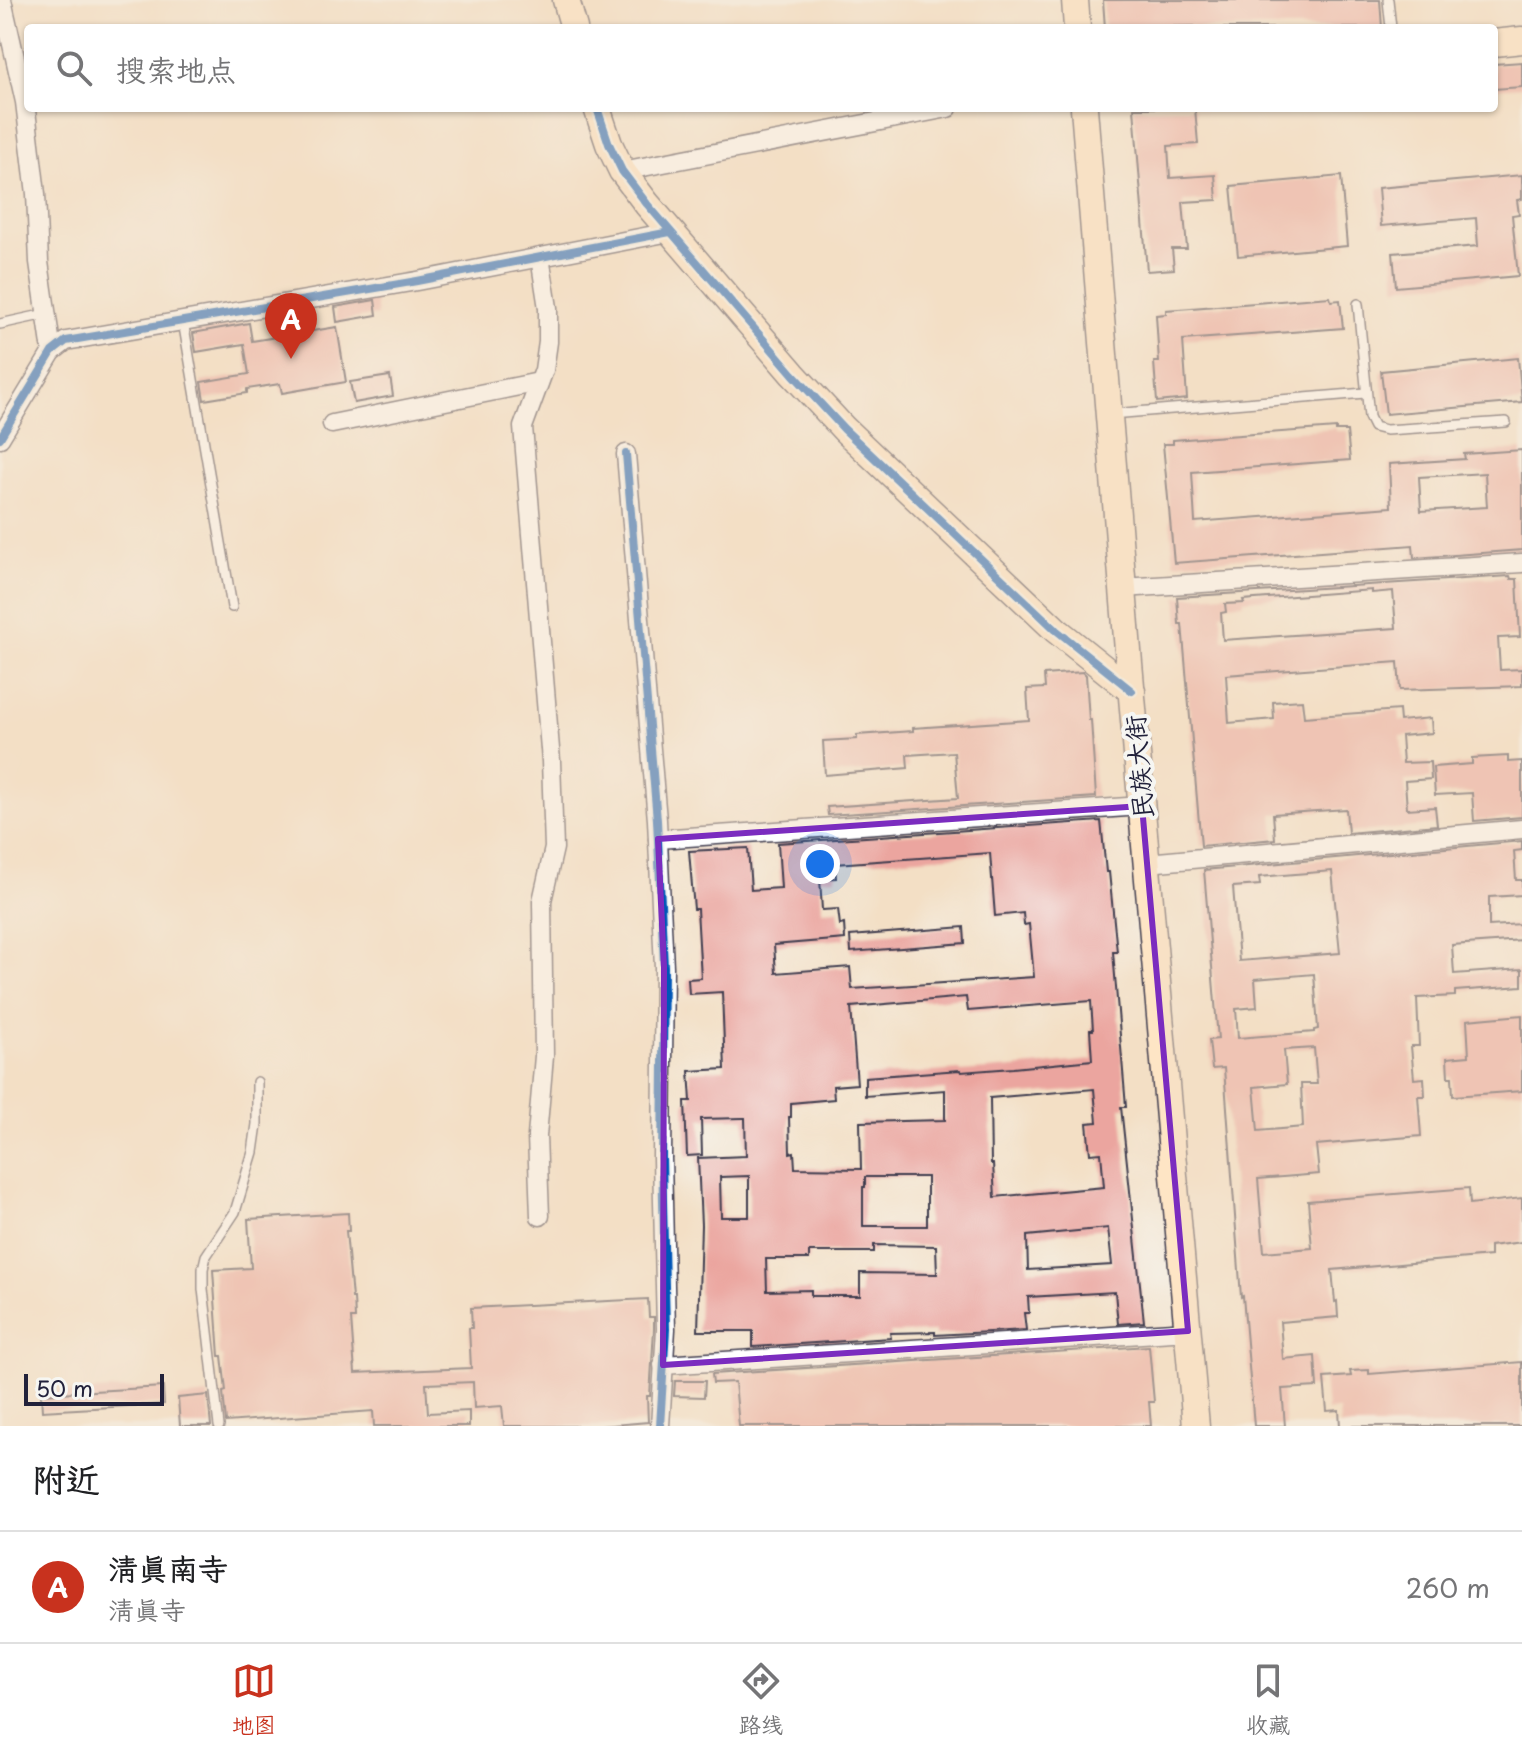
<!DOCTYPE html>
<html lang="zh">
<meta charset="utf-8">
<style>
:root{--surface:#fff;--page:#f6f6f6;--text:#202124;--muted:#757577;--line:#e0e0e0;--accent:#c8321e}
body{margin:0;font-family:"Playpen Sans","LXGW WenKai TC",sans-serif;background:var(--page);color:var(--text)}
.scale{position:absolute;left:24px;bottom:20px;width:140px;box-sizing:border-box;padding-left:8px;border:4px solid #22223b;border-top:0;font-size:22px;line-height:28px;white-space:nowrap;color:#22223b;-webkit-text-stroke:6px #f6f6f2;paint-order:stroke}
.you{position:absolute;left:820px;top:864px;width:28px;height:28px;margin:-20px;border:6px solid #fff;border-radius:50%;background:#1a73e8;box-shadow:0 0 0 12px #1a73e833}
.badge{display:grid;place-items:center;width:52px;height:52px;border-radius:50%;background:var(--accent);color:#fff;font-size:26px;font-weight:700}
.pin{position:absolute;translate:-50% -66px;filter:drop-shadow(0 2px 4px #0008)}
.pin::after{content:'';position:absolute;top:42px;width:28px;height:24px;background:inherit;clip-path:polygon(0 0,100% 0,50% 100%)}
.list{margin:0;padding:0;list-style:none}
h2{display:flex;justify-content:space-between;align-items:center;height:104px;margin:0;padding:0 32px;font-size:34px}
h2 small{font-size:26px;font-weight:400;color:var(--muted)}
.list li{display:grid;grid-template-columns:52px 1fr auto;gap:24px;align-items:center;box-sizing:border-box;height:112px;padding:0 32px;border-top:2px solid var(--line)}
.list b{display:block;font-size:30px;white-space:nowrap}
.list p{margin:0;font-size:26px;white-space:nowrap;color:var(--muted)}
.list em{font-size:26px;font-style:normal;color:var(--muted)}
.icon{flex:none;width:44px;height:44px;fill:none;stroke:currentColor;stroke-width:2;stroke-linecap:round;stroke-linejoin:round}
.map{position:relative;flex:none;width:1522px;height:1426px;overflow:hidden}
.search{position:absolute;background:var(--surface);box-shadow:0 2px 6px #0004;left:24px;right:24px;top:24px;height:88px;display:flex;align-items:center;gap:20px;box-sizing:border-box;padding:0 28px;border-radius:8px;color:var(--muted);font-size:30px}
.sheet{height:216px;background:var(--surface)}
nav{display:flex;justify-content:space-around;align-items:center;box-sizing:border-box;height:112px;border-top:2px solid var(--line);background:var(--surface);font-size:22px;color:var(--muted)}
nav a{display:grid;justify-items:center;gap:4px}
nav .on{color:var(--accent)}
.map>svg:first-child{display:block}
.building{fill:#eba59f;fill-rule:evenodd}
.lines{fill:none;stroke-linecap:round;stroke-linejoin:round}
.lane-casing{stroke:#413e50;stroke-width:12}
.street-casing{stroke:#413e50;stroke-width:21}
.secondary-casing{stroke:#413e50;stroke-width:29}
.lane{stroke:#fff;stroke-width:9}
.street{stroke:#fff;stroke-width:18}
.secondary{stroke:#fee5c5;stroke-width:26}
.cycleway-casing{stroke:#f6f6f2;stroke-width:13}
.cycleway{stroke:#0057b8;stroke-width:8}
.marked{fill:none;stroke:#7b2cbf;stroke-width:6;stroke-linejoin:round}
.labels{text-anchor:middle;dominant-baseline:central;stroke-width:8;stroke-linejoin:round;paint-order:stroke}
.street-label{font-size:26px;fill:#22223b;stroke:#f6f6f2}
</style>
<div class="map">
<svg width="1522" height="1426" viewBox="0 0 1522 1426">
<rect width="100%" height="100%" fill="#f6f6f2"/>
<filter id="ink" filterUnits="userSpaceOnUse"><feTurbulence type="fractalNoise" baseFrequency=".0125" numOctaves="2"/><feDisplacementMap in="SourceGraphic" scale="16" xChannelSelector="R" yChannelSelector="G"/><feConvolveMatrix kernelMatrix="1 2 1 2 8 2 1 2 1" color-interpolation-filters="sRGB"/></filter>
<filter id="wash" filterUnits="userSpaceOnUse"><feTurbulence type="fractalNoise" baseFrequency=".006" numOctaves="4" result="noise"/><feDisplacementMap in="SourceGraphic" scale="32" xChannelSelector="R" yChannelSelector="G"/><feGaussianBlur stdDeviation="1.8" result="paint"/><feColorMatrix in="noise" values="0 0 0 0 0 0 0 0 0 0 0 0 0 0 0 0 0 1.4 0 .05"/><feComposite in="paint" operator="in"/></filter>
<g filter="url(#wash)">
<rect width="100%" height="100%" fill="#f3dfc5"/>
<g id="blocks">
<g class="building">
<polygon points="1103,0 1380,0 1382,28 1194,28 1194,26 1105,28"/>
<polygon points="1522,62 1522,87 1494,89 1494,64"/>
<polygon points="1134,108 1195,108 1198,144 1168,146 1170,178 1215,175 1217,200 1183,202 1187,249 1172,249 1174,269 1147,271"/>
<polygon points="1522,175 1522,199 1517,200 1519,214 1512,215 1518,276 1396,287 1393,253 1478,246 1476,218 1381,226 1378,188"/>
<polygon points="1341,176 1347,246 1238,256 1231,186"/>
<polygon points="1330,297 1331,301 1340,300 1343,328 1183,340 1187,399 1157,402 1154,362 1159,362 1156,315 1166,314 1166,310"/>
<polygon points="375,300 377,315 337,322 335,307"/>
<polygon points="249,323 252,341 337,327 346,382 282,393 280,384 247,389 247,393 204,400 201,382 249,374 244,344 196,352 193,333"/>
<polygon points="1518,358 1522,402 1386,414 1381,371"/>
<polygon points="390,376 393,396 354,403 350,382"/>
<path d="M1336,428V431H1347L1350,460L1192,472L1195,522L1391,507L1389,464L1465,459L1464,454L1522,450V550L1414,558L1413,545L1174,563L1163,444H1173V440ZM1485,473L1487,507L1421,511L1419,477Z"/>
<path d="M1510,576L1511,579H1517L1520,637L1498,638L1500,670L1522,669V686L1400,690L1398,662L1226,675L1229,723L1274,719L1273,702L1302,700L1304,717L1399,710L1400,721L1431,718L1432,733L1401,736L1403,763L1430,762L1431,779L1405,781L1407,809L1435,807L1437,825L1348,833L1346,809L1273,814L1275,839L1201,846L1182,624H1179L1177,597ZM1372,590V593L1393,591L1396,628L1223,640L1221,613L1226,612L1225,604L1244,603L1243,600Z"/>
<polygon points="1083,672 1086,675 1089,720 1091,720 1096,797 828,815 827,807 958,798 954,752 907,755 908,768 825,775 823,741 857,739 857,735 913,731 913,728 1029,720 1027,689 1045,688 1044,675"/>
<polygon points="1508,756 1508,762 1522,761 1522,817 1474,821 1472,793 1435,795 1433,767 1472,764 1472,758"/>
<path d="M1101,821L1106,872H1109L1117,952H1113L1126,1107H1121L1144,1322L1118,1324L1115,1292L1028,1297L1029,1313H1024L1026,1330L935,1335V1332L890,1333L891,1338L753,1347V1331H698L701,1225L698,1158L746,1156L745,1118H743L701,1119L702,1155L687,1156L685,1101H691L689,1071L725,1069L722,992L689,994L688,979L701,978L697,909H694L689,851L748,848L751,890L781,888L778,843ZM990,853L995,916L1023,913L1024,925L1029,924L1034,977L852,989L850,967L776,973L774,945L845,939L844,924L840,925L838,909L822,910L820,879L836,878L835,864ZM966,997L968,1011L1091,1001L1093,1030H1090L1092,1060L1013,1068L961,1072L960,1070L865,1077V1096L945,1090V1120L860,1122L861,1169L795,1168L794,1152L790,1153L789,1117H791V1103L834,1099L833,1086L857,1084L851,1007ZM1094,1089L1097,1122L1087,1123L1090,1154L1101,1153L1104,1187L995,1197L993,1164H991L990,1098ZM749,1176V1217H721L720,1177ZM865,1177H927V1226H863V1187H865ZM1108,1228L1112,1265L1028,1270L1027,1236ZM874,1245L936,1246L937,1274L860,1273V1296H811V1290L767,1291L766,1259H809V1252H874Z"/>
<path d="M1522,841V850L1514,851L1516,880H1522V895L1489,897V926L1522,924V940L1452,945L1454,974L1522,969V986L1455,991V996L1417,998L1419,1046H1411L1414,1079L1424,1078L1425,1096H1418L1421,1136L1316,1145L1319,1174L1258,1179L1264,1252L1312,1248L1308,1201L1469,1188L1470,1204L1522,1198V1242L1490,1246V1256L1332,1270L1335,1302L1337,1301L1338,1317L1280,1322L1283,1359L1315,1356L1317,1387L1282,1389L1285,1426H1254L1243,1296L1241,1297L1224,1068L1212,1069L1209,1040L1218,1039L1204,870ZM1332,871L1340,953L1239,961L1233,887L1260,885L1259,877ZM1314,974L1318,1029L1314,1030V1032L1238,1038L1236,1009L1257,1007L1255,979ZM1314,1048L1317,1084H1301L1303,1127L1258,1131L1254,1087L1287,1084L1284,1050Z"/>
<polygon points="964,927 965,943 851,952 850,936"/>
<polygon points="1522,1015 1522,1091 1453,1096 1452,1077 1448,1077 1447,1058 1469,1056 1467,1020"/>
<polygon points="348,1213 349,1231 346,1231 352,1298 354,1298 355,1318 351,1318 355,1373 471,1368 469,1328 472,1328 471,1308 648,1299 649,1317 654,1317 654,1329 650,1396 647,1396 648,1422 601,1426 504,1426 502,1406 474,1408 473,1382 426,1384 428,1413 469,1411 469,1426 374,1426 373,1411 226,1422 223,1392 226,1391 222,1356 219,1356 213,1270 251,1268 248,1219"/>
<polygon points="1149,1346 1154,1402 1149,1402 1151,1426 739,1426 735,1382 713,1383 712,1374"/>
<polygon points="1522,1362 1522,1426 1340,1426 1339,1410 1327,1411 1324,1378 1351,1376 1350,1371 1369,1370 1369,1374"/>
<polygon points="675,1381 705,1381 704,1397 674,1396"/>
<polygon points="163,1387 164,1404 42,1411 41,1394"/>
<polygon points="208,1395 211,1426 180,1426 178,1398"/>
</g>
</g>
</g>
<g filter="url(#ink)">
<use href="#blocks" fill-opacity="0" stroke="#413e50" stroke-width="2"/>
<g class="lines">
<g class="lane-casing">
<g id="lane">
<polyline points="1388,0 1391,28"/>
<polyline points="1358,304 1369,417 1374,427 1386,430 1506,422"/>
<polyline points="183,321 232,607"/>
<polyline points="0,324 46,314"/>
<polyline points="1112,414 1365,393"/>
<polyline points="219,1426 203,1289 203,1269 206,1256 235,1212 253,1152 257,1124 257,1082"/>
</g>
</g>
<g class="street-casing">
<g id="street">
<polyline points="2,0 25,102 36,194 39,262 52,352"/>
<polyline points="622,171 948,108"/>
<polyline points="540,257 548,308 548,342 544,370 523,427 551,761 554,848 542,901 544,1056 537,1136 540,1216"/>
<polyline points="332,424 539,382"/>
<polyline points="0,438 52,352 66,341 417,281 670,232"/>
<polyline points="626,454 657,820 664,967 662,1158 666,1329 660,1426"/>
<polyline points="1123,588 1522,563"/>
<polyline points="658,839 1142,806"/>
<polyline points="1147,863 1522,829"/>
<polyline points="663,1365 1188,1331"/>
</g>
</g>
<g class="secondary-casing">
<g id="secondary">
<polyline points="566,0 574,28"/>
<polyline points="1075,0 1077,28"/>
<polyline points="1494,43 1522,40"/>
<polyline points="597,108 609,144 622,171 647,204 793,374 844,429 1056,630 1132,691"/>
<polyline points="1084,108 1129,663 1196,1426"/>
</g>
</g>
<use href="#lane" class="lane"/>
<use href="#street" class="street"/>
<use href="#secondary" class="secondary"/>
<g class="cycleway-casing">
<g id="cycleway">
<polyline points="597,108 609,144 622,171 647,204 793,374 844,429 1056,630 1132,691"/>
<polyline points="0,438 52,352 66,341 417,281 670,232"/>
<polyline points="626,454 657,820 664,967 662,1158 666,1329 660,1426"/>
</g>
</g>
<use href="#cycleway" class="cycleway"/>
</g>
</g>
<path d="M0 0H1522V1426H0ZM1142,806L1188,1331L663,1365L664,967L658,839Z" fill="#f3dfc5" fill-opacity=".55" fill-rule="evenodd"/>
<path class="marked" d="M1142,806L1188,1331L663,1365L664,967L658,839Z"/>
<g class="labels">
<g class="street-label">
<text transform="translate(1138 767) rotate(-95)">民族大街</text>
</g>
</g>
</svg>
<div class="scale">50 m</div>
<div class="you"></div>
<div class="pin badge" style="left:291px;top:359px">A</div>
<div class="search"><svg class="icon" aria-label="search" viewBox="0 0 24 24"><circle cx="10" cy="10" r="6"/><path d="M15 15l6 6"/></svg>搜索地点</div>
</div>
<section class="sheet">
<h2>附近<small></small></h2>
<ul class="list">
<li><span class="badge">A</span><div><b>清真南寺</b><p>清真寺</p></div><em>260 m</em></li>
</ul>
</section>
<nav>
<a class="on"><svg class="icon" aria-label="map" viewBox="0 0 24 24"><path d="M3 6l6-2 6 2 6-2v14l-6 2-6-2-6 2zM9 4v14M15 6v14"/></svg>地图</a>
<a><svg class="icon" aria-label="directions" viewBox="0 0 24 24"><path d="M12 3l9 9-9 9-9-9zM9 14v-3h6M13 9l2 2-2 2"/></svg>路线</a>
<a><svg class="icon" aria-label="saved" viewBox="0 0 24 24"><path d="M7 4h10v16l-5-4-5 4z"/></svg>收藏</a>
</nav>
